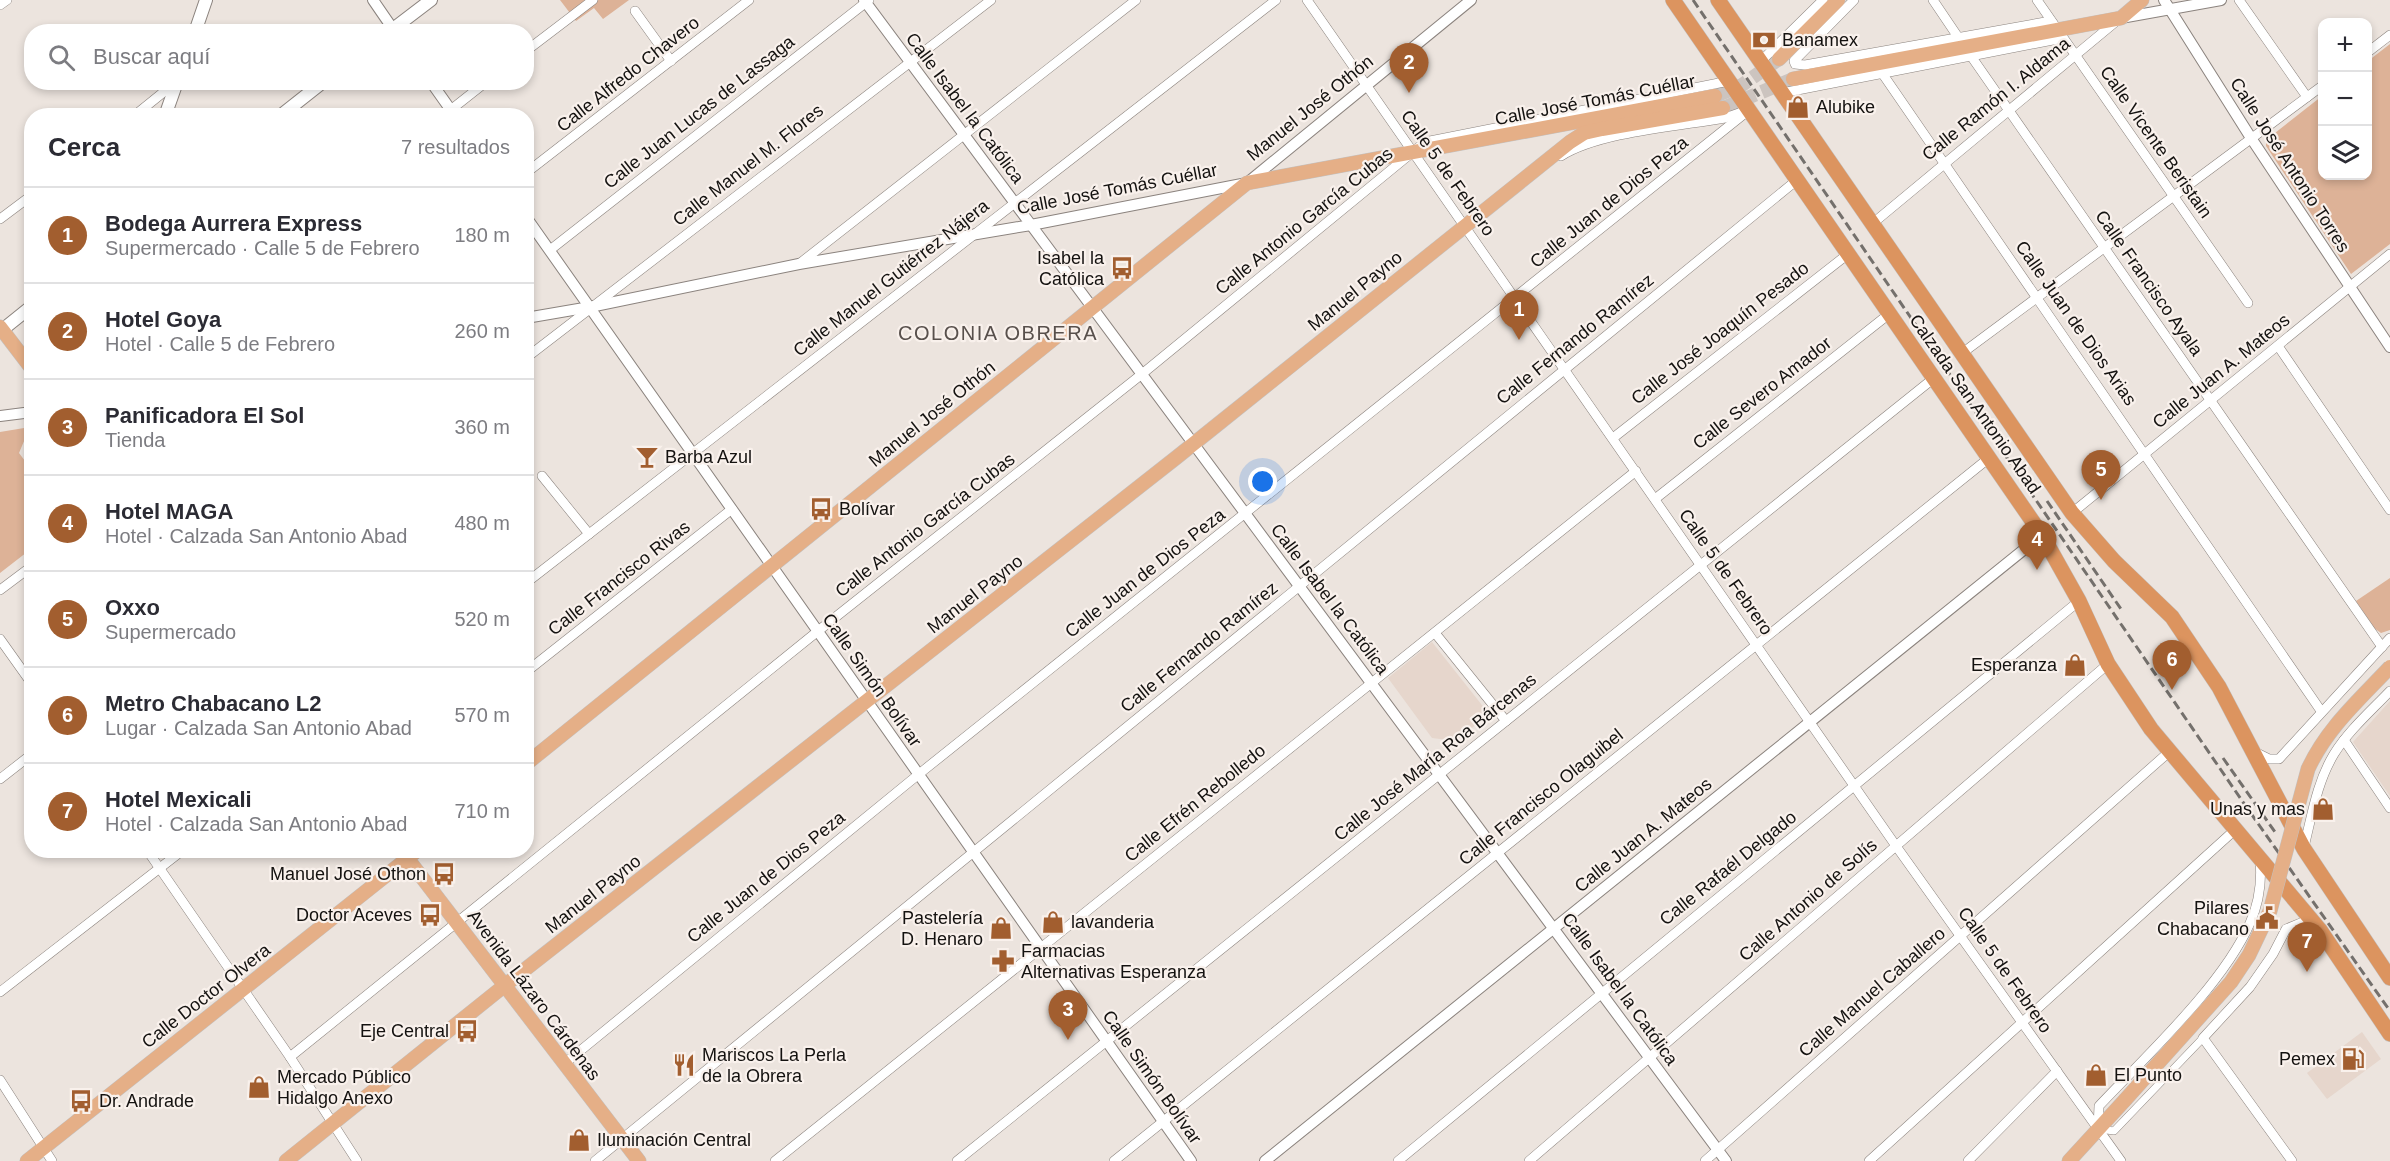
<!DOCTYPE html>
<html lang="es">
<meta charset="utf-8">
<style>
:root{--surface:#fff;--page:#f2f2f3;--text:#2b2b33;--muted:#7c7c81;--line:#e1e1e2;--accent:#a25e2f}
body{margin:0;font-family:Helvetica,sans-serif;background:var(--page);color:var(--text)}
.controls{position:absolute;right:18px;top:18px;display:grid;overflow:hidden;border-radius:12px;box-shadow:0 3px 9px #0003}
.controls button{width:54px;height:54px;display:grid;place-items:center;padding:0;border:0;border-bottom:2px solid var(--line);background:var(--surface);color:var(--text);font:30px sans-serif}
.you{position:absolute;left:1263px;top:482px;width:21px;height:21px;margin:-15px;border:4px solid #fff;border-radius:50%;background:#1a73e8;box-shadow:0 0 0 9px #1a73e833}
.badge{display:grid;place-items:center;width:39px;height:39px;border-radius:50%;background:var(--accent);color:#fff;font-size:20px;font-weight:700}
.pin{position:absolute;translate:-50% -50px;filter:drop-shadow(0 2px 3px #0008)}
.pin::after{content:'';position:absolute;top:32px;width:21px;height:18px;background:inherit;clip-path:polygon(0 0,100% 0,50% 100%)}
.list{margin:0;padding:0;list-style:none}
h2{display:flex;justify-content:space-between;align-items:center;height:78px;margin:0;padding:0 24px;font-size:26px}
h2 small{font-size:20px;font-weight:400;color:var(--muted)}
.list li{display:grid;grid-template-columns:39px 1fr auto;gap:18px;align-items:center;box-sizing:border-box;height:96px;padding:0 24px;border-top:2px solid var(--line)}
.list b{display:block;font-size:22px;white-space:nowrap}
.list p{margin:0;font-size:20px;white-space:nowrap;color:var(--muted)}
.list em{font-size:20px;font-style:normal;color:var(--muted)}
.icon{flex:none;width:33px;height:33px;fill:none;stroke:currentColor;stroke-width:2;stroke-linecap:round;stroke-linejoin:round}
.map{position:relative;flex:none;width:2390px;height:1161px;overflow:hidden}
.search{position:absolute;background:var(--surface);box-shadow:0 3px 9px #0003;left:24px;top:24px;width:510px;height:66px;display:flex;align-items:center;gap:15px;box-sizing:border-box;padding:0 21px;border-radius:24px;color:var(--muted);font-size:22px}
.panel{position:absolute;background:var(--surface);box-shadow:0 3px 9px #0003;left:24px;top:108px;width:510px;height:750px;border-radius:24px}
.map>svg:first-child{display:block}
.built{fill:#e6d6cc}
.green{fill:#ddb297}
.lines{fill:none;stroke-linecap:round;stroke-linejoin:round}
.primary-tunnel{stroke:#ccc4bf;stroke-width:14;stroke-dasharray:14 7;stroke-linecap:butt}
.pedestrian-casing{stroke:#8b837e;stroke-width:8}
.minor-casing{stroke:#8b837e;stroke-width:10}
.tertiary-casing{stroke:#8b837e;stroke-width:12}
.secondary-casing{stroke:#8b837e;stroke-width:14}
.primary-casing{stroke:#c2c1c1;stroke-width:15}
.trunk-casing{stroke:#c2c1c1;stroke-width:16}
.pedestrian{stroke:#fff;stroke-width:7}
.minor{stroke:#fff;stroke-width:9}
.tertiary{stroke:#fff;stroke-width:10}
.secondary{stroke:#fff;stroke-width:12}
.primary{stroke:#e5af87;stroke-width:14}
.trunk{stroke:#dc945f;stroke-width:15}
.rail{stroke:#74706c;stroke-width:3;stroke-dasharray:9 4.5;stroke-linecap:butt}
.primary-bridge-casing{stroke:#c2c1c1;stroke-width:15;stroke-linecap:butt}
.primary-bridge{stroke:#e5af87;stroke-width:14}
.labels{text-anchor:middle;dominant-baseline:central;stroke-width:4.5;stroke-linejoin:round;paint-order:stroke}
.poi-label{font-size:18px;fill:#141210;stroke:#f9f1ec;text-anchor:start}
.street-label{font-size:18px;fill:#141210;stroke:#f9f1ec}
.neighbourhood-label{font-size:20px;letter-spacing:1.5px;fill:#58504c;stroke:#f9f1ec}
</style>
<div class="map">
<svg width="2390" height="1161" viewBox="0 0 2390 1161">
<rect width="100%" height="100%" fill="#ece4de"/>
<g class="built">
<polygon points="1432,642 1489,714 1456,741 1432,738 1388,678"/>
<polygon points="2390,701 2390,796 2353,742"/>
<polygon points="2362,1032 2381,1059 2327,1099 2307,1073"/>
</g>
<g class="green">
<polygon points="560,0 629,0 603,19 594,8 576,21"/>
<polygon points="2390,44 2390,244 2351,274 2266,146 2266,140 2322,96 2322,176 2368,176 2368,61"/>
<polygon points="30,427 19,453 31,469 31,549 0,573 0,432"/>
<polygon points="2390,578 2390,630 2381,633 2374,628 2356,601"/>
</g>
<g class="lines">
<g class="primary-tunnel">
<polyline points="1715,96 1742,85 1779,59"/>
<polyline points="1723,108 1793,79"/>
</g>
<g class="pedestrian-casing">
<polyline id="pedestrian" points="2099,1129 2114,1131 2203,1038"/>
</g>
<g class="minor-casing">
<g id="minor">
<polyline points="1307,0 1896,846 2121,1161"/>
<polyline points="1854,0 1794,61 1795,64 1805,65 2051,21"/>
<polyline points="1933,0 1958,37"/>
<polyline points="2037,0 2248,303"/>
<polyline points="2239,0 2307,97"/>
<polyline points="0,5 7,0"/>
<polyline points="635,11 671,61"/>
<polyline points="526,51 593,0"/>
<polyline points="2368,52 2390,35"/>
<polyline points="1971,56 2382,647"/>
<polyline points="1760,62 1823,0"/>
<polyline points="1882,73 2321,711"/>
<polyline points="1782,93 2063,38"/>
<polyline points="134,116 176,82"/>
<polyline points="443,116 486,82"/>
<path d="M1561,156C1599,132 1679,126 1725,118L1742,112"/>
<polyline points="526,173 749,0"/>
<polyline points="0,219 32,195"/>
<polyline points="1872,224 2119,19"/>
<polyline points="550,250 869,0"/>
<polyline points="799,264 1136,0"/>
<polyline points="2278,346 2390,510"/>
<polyline points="1961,354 2322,86"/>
<polyline points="526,358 991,0"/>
<polyline points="1613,438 1848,254"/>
<polyline points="542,476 589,534"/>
<polyline points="1655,499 1889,314"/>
<polyline points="2072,513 2390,254"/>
<polyline points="526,583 1276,0"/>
<polyline points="0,590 32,566"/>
<polyline points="1435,633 1506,721"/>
<polyline points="0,639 32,684"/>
<polyline points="526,672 732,509"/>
<polyline points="2344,740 2390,808"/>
<polyline points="2255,752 2269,759 2279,759 2390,638"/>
<polyline points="0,779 32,754"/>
<path d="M2304,847C2312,815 2317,782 2334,754C2349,730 2371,711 2390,691"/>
<polyline points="147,850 290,1057 357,1161"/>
<polyline points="0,992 183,850"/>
<polyline points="290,1057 818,631 1142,374 1425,142 1729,81"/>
<polyline points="564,1064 919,774 1749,110"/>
<polyline points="0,1080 52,1161"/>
<path d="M2098,1129L2099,1106C2146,1056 2223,985 2250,923C2259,903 2262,882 2260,860"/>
<polyline points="595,1161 1797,180"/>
<polyline points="775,1161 1636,471"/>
<polyline points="957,1161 1934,378"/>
<polyline points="1114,1161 1989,458"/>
<polyline points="1398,1161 2079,601"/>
<polyline points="1529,1161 2108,664"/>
<polyline points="1705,1161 2169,752"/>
<polyline points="1869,1161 2237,828"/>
<polyline points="1968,1161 2057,1071"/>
<polyline points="2292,1161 2203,1038 2250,987 2273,954 2286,929 2303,922 2315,928"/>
</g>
</g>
<g class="tertiary-casing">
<g id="tertiary">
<polyline points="373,0 395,32"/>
<polyline points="864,0 1726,1161"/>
<polyline points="2164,0 2251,138 2390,347"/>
<polyline points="2121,18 2221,0"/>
<polyline points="431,82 455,116"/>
<polyline points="526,217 1191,1161"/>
<polyline points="526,318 590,307 799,264 1031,225 1247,183 1471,0"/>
<polyline points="0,416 32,412"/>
<polyline points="1265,1161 2042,535"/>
</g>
</g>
<g class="secondary-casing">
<g id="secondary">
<polyline points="195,32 206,0"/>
<polyline points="389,32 431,0"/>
<polyline points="165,116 177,82"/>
<polyline points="280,116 323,82"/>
<polyline points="2,330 32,306"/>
</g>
</g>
<g class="primary-casing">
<g id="primary">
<polyline points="1779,59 1838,0"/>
<polyline points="1793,79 2121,18 2142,0"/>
<polyline points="0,327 32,369"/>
<polyline points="526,764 1247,183 1715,96"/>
<polyline points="401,850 639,1161"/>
<polyline points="27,1161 418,850"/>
<polyline points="286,1161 504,986 1177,457 1570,142 1584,133 1602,129 1723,108"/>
<polyline points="2069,1161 2125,1100"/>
</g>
</g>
<g class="trunk-casing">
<g id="trunk">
<polyline points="1673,0 2042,535 2079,601 2108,664 2151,729 2320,930 2390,1034"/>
<polyline points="1718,0 2072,513 2114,561 2172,617 2219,687 2304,849 2390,978"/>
</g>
</g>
<use href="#pedestrian" class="pedestrian"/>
<use href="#minor" class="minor"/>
<use href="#tertiary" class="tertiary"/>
<use href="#secondary" class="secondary"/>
<use href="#primary" class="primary"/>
<use href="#trunk" class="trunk"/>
<g class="rail">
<polyline points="1693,0 2245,805 2390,1011"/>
<polyline points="2047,501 2123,612"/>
<polyline points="2223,758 2275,832"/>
</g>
<g class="primary-bridge-casing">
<path id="primary-bridge" d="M2125,1100L2231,982L2249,955L2270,911L2308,769C2327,728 2359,700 2390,667"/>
</g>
<use href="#primary-bridge" class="primary-bridge"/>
</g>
<defs>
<g id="bank-bare" transform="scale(1.8)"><path d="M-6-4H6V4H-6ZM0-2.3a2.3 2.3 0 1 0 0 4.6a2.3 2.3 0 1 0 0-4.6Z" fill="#a25e2f" stroke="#f9f1ec" stroke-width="2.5" paint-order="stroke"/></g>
<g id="shop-bare" transform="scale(1.8)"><path d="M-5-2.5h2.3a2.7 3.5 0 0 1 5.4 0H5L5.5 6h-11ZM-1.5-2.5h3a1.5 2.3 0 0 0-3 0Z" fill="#a25e2f" stroke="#f9f1ec" stroke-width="2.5" paint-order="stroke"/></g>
<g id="bus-bare" transform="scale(1.8)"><path d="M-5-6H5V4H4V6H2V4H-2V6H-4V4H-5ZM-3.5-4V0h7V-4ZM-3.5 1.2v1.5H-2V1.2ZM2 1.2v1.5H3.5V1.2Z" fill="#a25e2f" stroke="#f9f1ec" stroke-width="2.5" paint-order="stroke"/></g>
<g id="bar-bare" transform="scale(1.8)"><path d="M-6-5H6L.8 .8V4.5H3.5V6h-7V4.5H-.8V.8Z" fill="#a25e2f" stroke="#f9f1ec" stroke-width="2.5" paint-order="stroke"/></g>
<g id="civic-bare" transform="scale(1.8)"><path d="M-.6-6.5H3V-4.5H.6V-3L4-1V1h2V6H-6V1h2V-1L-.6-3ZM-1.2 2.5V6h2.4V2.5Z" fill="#a25e2f" stroke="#f9f1ec" stroke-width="2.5" paint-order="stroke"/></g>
<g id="pharmacy-bare" transform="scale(1.8)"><path d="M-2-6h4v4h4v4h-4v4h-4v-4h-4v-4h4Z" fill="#a25e2f" stroke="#f9f1ec" stroke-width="2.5" paint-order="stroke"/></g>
<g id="fuel-bare" transform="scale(1.8)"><path d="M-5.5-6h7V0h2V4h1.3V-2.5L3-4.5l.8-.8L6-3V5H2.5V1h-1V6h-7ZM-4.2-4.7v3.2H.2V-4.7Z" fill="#a25e2f" stroke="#f9f1ec" stroke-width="2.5" paint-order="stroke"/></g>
<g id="restaurant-bare" transform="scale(1.8)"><path d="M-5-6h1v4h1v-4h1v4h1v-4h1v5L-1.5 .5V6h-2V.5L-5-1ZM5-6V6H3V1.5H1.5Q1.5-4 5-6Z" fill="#a25e2f" stroke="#f9f1ec" stroke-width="2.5" paint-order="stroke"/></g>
</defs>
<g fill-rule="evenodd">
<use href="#bank-bare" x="1764" y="40"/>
<use href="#shop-bare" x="1798" y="107"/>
<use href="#bus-bare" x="1122" y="268"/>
<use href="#bar-bare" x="647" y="457"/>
<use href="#bus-bare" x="821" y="509"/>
<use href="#shop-bare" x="2075" y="665"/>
<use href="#shop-bare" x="2323" y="809"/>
<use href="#bus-bare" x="444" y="874"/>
<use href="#bus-bare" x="430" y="915"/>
<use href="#civic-bare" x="2267" y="918"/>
<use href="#shop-bare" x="1053" y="922"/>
<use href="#shop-bare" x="1001" y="928"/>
<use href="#pharmacy-bare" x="1003" y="961"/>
<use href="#bus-bare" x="467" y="1031"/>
<use href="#fuel-bare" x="2353" y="1059"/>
<use href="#restaurant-bare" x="684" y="1065"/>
<use href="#shop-bare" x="2096" y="1075"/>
<use href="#shop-bare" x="259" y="1087"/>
<use href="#bus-bare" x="81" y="1101"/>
<use href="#shop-bare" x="579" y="1140"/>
</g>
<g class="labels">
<g class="poi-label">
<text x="1782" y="40">Banamex</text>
<text x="1816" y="107">Alubike</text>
<text x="1104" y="258" text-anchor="end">Isabel la<tspan x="1104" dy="21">Católica</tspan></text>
<text x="665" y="457">Barba Azul</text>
<text x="839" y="509">Bolívar</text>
<text x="2057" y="665" text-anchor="end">Esperanza</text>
<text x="2305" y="809" text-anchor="end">Unas y mas</text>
<text x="426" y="874" text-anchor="end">Manuel José Othon</text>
<text x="2249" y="908" text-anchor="end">Pilares<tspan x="2249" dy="21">Chabacano</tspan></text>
<text x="412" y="915" text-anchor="end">Doctor Aceves</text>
<text x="983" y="918" text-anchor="end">Pastelería<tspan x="983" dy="21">D. Henaro</tspan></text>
<text x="1071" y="922">lavanderia</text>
<text x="1021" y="951">Farmacias<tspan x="1021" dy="21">Alternativas Esperanza</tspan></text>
<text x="449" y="1031" text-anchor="end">Eje Central</text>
<text x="702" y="1055">Mariscos La Perla<tspan x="702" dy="21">de la Obrera</tspan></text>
<text x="2335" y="1059" text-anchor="end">Pemex</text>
<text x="2114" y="1075">El Punto</text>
<text x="277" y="1077">Mercado Público<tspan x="277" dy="21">Hidalgo Anexo</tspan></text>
<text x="99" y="1101">Dr. Andrade</text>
<text x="597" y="1140">Iluminación Central</text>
</g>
<g class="street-label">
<text transform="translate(628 74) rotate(-38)">Calle Alfredo Chavero</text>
<text transform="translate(1996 99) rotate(-39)">Calle Ramón I. Aldama</text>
<text transform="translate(1595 100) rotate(-11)">Calle José Tomás Cuéllar</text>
<text transform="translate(965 108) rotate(53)">Calle Isabel la Católica</text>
<text transform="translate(1310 108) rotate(-39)">Manuel José Othón</text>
<text transform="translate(699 112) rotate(-38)">Calle Juan Lucas de Lassaga</text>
<text transform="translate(2156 142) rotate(55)">Calle Vicente Beristain</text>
<text transform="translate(748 165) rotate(-38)">Calle Manuel M. Flores</text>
<text transform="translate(2290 165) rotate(57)">Calle José Antonio Torres</text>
<text transform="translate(1448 173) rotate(55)">Calle 5 de Febrero</text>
<text transform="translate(1117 189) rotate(-11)">Calle José Tomás Cuéllar</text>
<text transform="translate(1609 202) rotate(-39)">Calle Juan de Dios Peza</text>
<text transform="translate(1304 221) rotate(-39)">Calle Antonio García Cubas</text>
<text transform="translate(891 278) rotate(-38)">Calle Manuel Gutiérrez Nájera</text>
<text transform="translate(2149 283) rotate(55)">Calle Francisco Ayala</text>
<text transform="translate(1355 291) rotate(-39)">Manuel Payno</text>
<text transform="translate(2076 323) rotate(55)">Calle Juan de Dios Arias</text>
<text transform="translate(1720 333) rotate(-38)">Calle José Joaquín Pesado</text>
<text transform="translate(1575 339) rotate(-39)">Calle Fernando Ramírez</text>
<text transform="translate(2221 371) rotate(-39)">Calle Juan A. Mateos</text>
<text transform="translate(1762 393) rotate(-38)">Calle Severo Amador</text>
<text transform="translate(1975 404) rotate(55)">Calzada San Antonio Abad</text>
<text transform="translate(932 414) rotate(-39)">Manuel José Othón</text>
<text transform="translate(925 525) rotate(-38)">Calle Antonio García Cubas</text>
<text transform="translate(1726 572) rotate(55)">Calle 5 de Febrero</text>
<text transform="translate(1145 573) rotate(-38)">Calle Juan de Dios Peza</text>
<text transform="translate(619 578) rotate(-38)">Calle Francisco Rivas</text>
<text transform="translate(975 594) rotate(-38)">Manuel Payno</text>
<text transform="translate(1330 599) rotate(53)">Calle Isabel la Católica</text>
<text transform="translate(1199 647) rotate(-39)">Calle Fernando Ramírez</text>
<text transform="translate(872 680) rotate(55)">Calle Simón Bolívar</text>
<text transform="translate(1435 757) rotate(-39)">Calle José María Roa Bárcenas</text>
<text transform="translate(1541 797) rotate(-39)">Calle Francisco Olaguibel</text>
<text transform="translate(1195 803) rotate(-39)">Calle Efrén Rebolledo</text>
<text transform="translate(1643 835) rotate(-39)">Calle Juan A. Mateos</text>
<text transform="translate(1728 868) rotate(-39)">Calle Rafaél Delgado</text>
<text transform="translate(766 877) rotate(-39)">Calle Juan de Dios Peza</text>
<text transform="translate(593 894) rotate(-38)">Manuel Payno</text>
<text transform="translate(1808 900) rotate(-41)">Calle Antonio de Solís</text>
<text transform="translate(2005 970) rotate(55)">Calle 5 de Febrero</text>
<text transform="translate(1620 989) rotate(54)">Calle Isabel la Católica</text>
<text transform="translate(1872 992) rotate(-41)">Calle Manuel Caballero</text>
<text transform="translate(534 995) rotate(53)">Avenida Lázaro Cárdenas</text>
<text transform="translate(206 996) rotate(-38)">Calle Doctor Olvera</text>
<text transform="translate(1152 1077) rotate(55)">Calle Simón Bolívar</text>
</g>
<g class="neighbourhood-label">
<text x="998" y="333">COLONIA OBRERA</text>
</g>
</g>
</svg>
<div class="controls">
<button>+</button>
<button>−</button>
<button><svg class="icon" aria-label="layers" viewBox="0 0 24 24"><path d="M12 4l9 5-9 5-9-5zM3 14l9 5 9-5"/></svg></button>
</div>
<div class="you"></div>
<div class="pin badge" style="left:1519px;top:340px">1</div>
<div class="pin badge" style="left:1409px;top:93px">2</div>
<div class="pin badge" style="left:1068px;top:1040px">3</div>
<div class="pin badge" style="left:2037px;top:570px">4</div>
<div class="pin badge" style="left:2101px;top:500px">5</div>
<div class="pin badge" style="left:2172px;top:690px">6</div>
<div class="pin badge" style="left:2307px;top:972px">7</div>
<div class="search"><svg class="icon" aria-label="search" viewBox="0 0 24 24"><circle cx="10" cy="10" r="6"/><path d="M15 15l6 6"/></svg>Buscar aquí</div>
<section class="panel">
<h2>Cerca<small>7 resultados</small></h2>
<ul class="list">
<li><span class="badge">1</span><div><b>Bodega Aurrera Express</b><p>Supermercado · Calle 5 de Febrero</p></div><em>180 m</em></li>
<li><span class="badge">2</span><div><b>Hotel Goya</b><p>Hotel · Calle 5 de Febrero</p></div><em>260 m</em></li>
<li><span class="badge">3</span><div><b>Panificadora El Sol</b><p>Tienda</p></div><em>360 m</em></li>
<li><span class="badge">4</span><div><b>Hotel MAGA</b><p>Hotel · Calzada San Antonio Abad</p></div><em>480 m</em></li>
<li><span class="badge">5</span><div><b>Oxxo</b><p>Supermercado</p></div><em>520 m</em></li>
<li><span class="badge">6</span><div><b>Metro Chabacano L2</b><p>Lugar · Calzada San Antonio Abad</p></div><em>570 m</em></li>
<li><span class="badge">7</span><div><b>Hotel Mexicali</b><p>Hotel · Calzada San Antonio Abad</p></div><em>710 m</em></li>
</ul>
</section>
</div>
